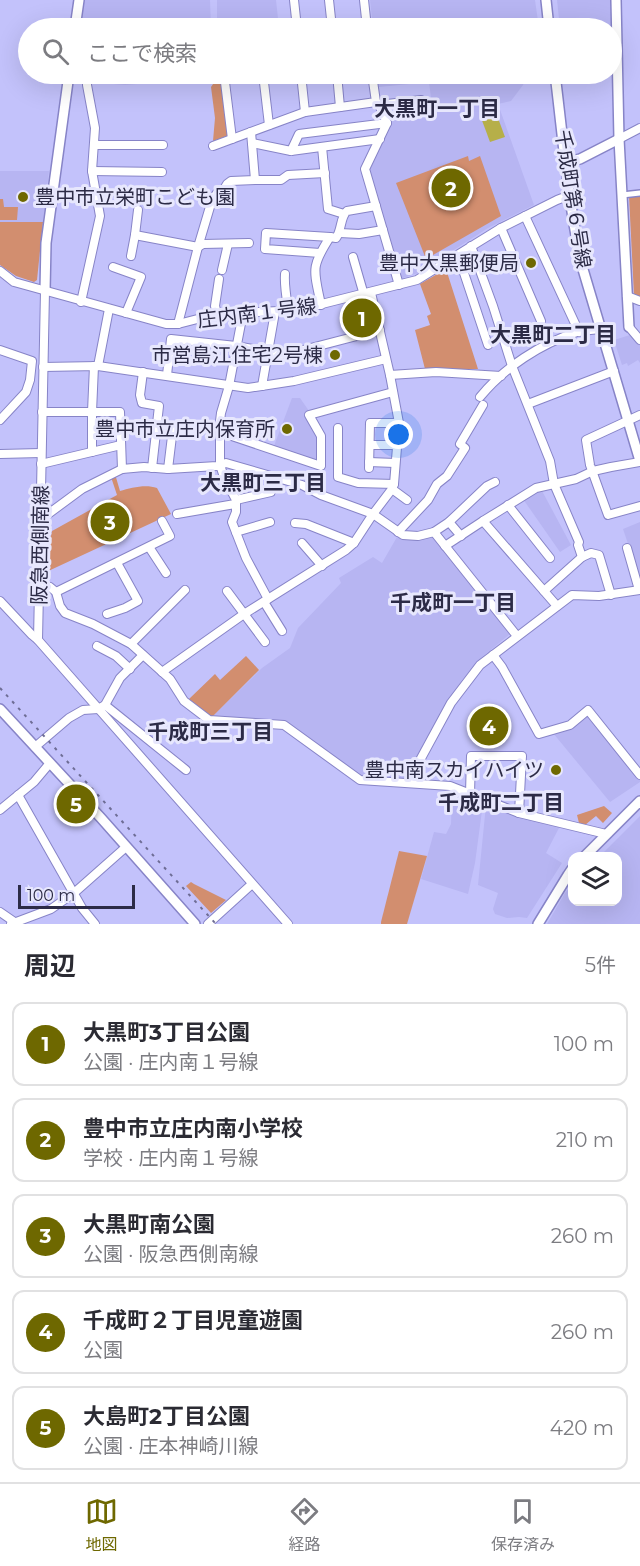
<!DOCTYPE html>
<html lang="ja">
<meta charset="utf-8">
<style>
:root{--surface:#fff;--page:#f2f2f3;--text:#2b2b33;--muted:#7c7c81;--line:#e1e1e2;--accent:#6e6800}
body{margin:0;font-family:Montserrat,"Noto Sans JP",sans-serif;background:var(--page);color:var(--text)}
.controls{position:absolute;right:18px;bottom:18px;display:grid;overflow:hidden;border-radius:12px;box-shadow:0 6px 24px #0002}
.controls button{width:54px;height:54px;display:grid;place-items:center;padding:0;border:0;border-bottom:2px solid var(--line);background:var(--surface);color:var(--text);font:30px sans-serif}
.scale{position:absolute;left:18px;bottom:15px;width:117px;box-sizing:border-box;padding-left:6px;border:3px solid #2c2b46;border-top:0;font-size:16px;line-height:21px;white-space:nowrap;color:#2c2b46;-webkit-text-stroke:4px #e7e7fd;paint-order:stroke}
.you{position:absolute;left:399px;top:435px;width:21px;height:21px;margin:-15px;border:4px solid #fff;border-radius:50%;background:#1a73e8;box-shadow:0 0 0 9px #1a73e833}
.badge{display:grid;place-items:center;width:39px;height:39px;border-radius:50%;background:var(--accent);color:#fff;font-size:20px;font-weight:700}
.pin{position:absolute;translate:-50% -50%;border:3px solid #fff;box-shadow:0 2px 6px #0006}
.list{margin:0;padding:0;list-style:none}
h2{display:flex;justify-content:space-between;align-items:center;height:78px;margin:0;padding:0 24px;font-size:26px}
h2 small{font-size:20px;font-weight:400;color:var(--muted)}
.list li{display:grid;grid-template-columns:39px 1fr auto;gap:18px;align-items:center;box-sizing:border-box;height:84px;margin:0 12px 12px;padding:0 12px;border:2px solid var(--line);border-radius:12px}
.list b{display:block;font-size:22px;white-space:nowrap}
.list p{margin:0;font-size:20px;white-space:nowrap;color:var(--muted)}
.list em{font-size:20px;font-style:normal;color:var(--muted)}
.icon{flex:none;width:33px;height:33px;fill:none;stroke:currentColor;stroke-width:2;stroke-linecap:round;stroke-linejoin:round}
.map{position:relative;flex:none;width:640px;height:924px;overflow:hidden}
.search{position:absolute;background:var(--surface);box-shadow:0 6px 24px #0002;left:18px;right:18px;top:18px;height:66px;display:flex;align-items:center;gap:15px;box-sizing:border-box;padding:0 21px;border-radius:33px;color:var(--muted);font-size:22px}
.sheet{height:558px;background:var(--surface)}
nav{display:flex;justify-content:space-around;align-items:center;box-sizing:border-box;height:84px;border-top:2px solid var(--line);background:var(--surface);font-size:16px;color:var(--muted)}
nav a{display:grid;justify-items:center;gap:3px}
nav .on{color:var(--accent)}
.map>svg:first-child{display:block}
.built{fill:#b7b5f2}
.green{fill:#d28e6f}
.water{fill:#b6af49}
.lines{fill:none;stroke-linecap:round;stroke-linejoin:round}
.pedestrian-casing{stroke:#8784c7;stroke-width:8}
.minor-casing{stroke:#8784c7;stroke-width:10}
.tertiary-casing{stroke:#8784c7;stroke-width:12}
.pedestrian{stroke:#fff;stroke-width:5}
.minor{stroke:#fff;stroke-width:8}
.tertiary{stroke:#fff;stroke-width:9}
.rail{stroke:#6e6d95;stroke-width:2;stroke-dasharray:3 6;stroke-linecap:butt}
.poi-dot{fill:#6e6800;stroke:#e7e7fd;stroke-width:2}
.labels{text-anchor:middle;dominant-baseline:central;stroke-width:6;stroke-linejoin:round;paint-order:stroke}
.poi-label{font-size:20px;fill:#2c2b46;stroke:#e7e7fd;text-anchor:end}
.street-label{font-size:20px;fill:#2c2b46;stroke:#e7e7fd}
.neighbourhood-label{font-size:21px;font-weight:bold;fill:#2c2b46;stroke:#e7e7fd}
</style>
<div class="map">
<svg width="640" height="924" viewBox="0 0 640 924">
<rect width="100%" height="100%" fill="#c3c2fb"/>
<g class="built">
<polygon points="83,0 210,0 211,28 79,28"/>
<polygon points="217,0 276,0 279,28 217,28"/>
<polygon points="370,0 535,0 539,28 373,28"/>
<polygon points="557,0 610,0 611,28 560,28"/>
<polygon points="90,74 207,74 172,77 172,81 125,85 91,82"/>
<polygon points="377,74 528,74 523,85 511,101 498,104 534,205 488,228 418,273 400,279 369,170 393,120 421,117 423,114 433,113 429,82 379,87"/>
<polygon points="0,171 49,171 43,222 0,222"/>
<polygon points="630,335 633,339 640,345 640,363 638,360 628,366 627,363 622,365 614,340"/>
<polygon points="292,398 300,398 309,411 319,435 318,463 274,446"/>
<polygon points="541,489 571,545 560,552 523,499"/>
<polygon points="640,522 640,579 623,529"/>
<polygon points="397,537 415,538 427,537 435,538 510,631 510,634 481,658 462,680 423,744 411,772 405,779 358,776 283,722 211,718 262,668 290,648 298,628 341,583 339,578 373,557 382,563"/>
<polygon points="585,715 589,716 640,779 640,782 610,802 553,733"/>
<polygon points="452,792 483,803 475,863 468,894 421,879 434,832 446,834 451,824"/>
<polygon points="486,805 519,815 560,826 546,853 562,863 527,918 519,917 507,918 495,914 493,909 498,893 478,885"/>
<polygon points="640,816 640,924 547,924 565,893 572,885 572,902 618,902 618,856 600,856"/>
</g>
<g class="green">
<polygon points="220,74 221,74 229,132 227,136 213,141 215,118 211,87"/>
<polygon points="468,156 469,161 480,156 501,216 426,259 396,183"/>
<polygon points="640,195 640,297 634,295 629,196"/>
<polygon points="0,199 3,199 4,207 18,207 17,220 0,220"/>
<polygon points="0,222 43,222 37,280 34,282 16,276 0,265"/>
<polygon points="446,269 478,369 425,369 415,330 430,325 427,316 431,314 420,284"/>
<polygon points="366,302 373,330 357,333 351,305"/>
<path d="M115,474L120,491C131,488 145,484 157,488L171,514L44,573L45,541L51,536L52,531L117,495L111,477Z"/>
<polygon points="246,656 259,670 211,718 189,699 215,674 220,680"/>
<polygon points="477,717 501,717 501,736 477,735"/>
<polygon points="64,786 93,818 88,821 59,791"/>
<polygon points="604,806 612,813 603,823 596,816 585,825 579,823 577,815"/>
<polygon points="399,851 427,856 407,924 381,924 381,922"/>
<polygon points="191,882 194,884 226,900 211,913 186,886"/>
</g>
<polygon class="water" points="495,110 505,137 490,142 480,115"/>
<g class="lines">
<g class="pedestrian-casing">
<polyline id="pedestrian" points="622,195 640,193"/>
</g>
<g class="minor-casing">
<g id="minor">
<polyline points="294,0 297,28"/>
<polyline points="329,0 332,28"/>
<polyline points="364,0 367,28"/>
<polyline points="224,74 232,139"/>
<polyline points="263,74 269,125"/>
<polyline points="301,74 305,112"/>
<polyline points="337,74 340,107"/>
<polyline points="376,102 379,105 387,123 365,169 399,285"/>
<polyline points="379,105 421,100"/>
<polyline points="619,139 640,128"/>
<polyline points="252,143 291,151 380,139"/>
<polyline points="94,145 163,145"/>
<polyline points="213,146 305,112 376,102 372,74"/>
<polyline points="322,147 328,209 344,214"/>
<polyline points="291,151 299,134 387,123"/>
<polyline points="92,171 162,172"/>
<polyline points="255,180 281,180 288,175 325,173"/>
<polyline points="525,216 579,332"/>
<polyline points="501,228 541,321"/>
<polyline points="340,233 359,234 383,230"/>
<polyline points="135,235 138,210"/>
<polyline points="471,246 493,306 512,366 550,461 554,484 579,542 578,545 582,557"/>
<polyline points="320,253 265,249 266,233 330,237"/>
<polyline points="458,255 488,345"/>
<polyline points="131,256 135,235 198,247 203,244 249,243"/>
<polyline points="353,257 364,295"/>
<polyline points="113,267 141,277 126,313"/>
<polyline points="222,270 228,244"/>
<polyline points="0,271 14,282 166,324 178,324 217,314 298,310 417,280 501,228 557,200 570,195"/>
<path d="M285,274C284,286 287,298 288,311"/>
<polyline points="45,291 38,640 288,924"/>
<polyline points="371,293 390,375 436,372 501,376"/>
<polyline points="627,296 640,301"/>
<polyline points="81,302 100,216 92,171 95,128 87,85 87,74"/>
<path d="M321,305C314,270 310,268 330,237L336,238C342,230 340,217 347,211L376,206"/>
<polyline points="243,313 229,386 221,413 220,421 220,465 224,477 236,500 236,512 232,522 246,558 268,599"/>
<polyline points="217,314 215,306 219,279"/>
<polyline points="178,324 198,247 212,200 217,193 224,189 227,184 231,181 255,180 251,132"/>
<polyline points="629,327 640,340"/>
<polyline points="0,350 32,361 30,380 26,392 0,420"/>
<polyline points="98,366 109,309"/>
<polyline points="43,367 98,366 248,388 294,381 386,359"/>
<polyline points="143,372 140,395 142,403 159,406 152,468"/>
<polyline points="167,375 171,339 236,346 281,354 303,350 380,330"/>
<polyline points="390,375 399,423 394,484"/>
<polyline points="262,386 275,312"/>
<path d="M480,397C505,367 540,344 577,332C585,330 593,330 601,329"/>
<polyline points="528,404 614,371"/>
<polyline points="42,412 120,412 122,469"/>
<polyline points="640,415 586,440 590,465 608,515 640,506"/>
<polyline points="157,426 173,428 168,469"/>
<polyline points="338,428 338,477 358,483 394,484 392,489"/>
<polyline points="220,432 321,466 321,436 309,415 393,392"/>
<polyline points="370,445 396,445"/>
<polyline points="92,452 92,412 94,366"/>
<polyline points="0,454 41,453"/>
<polyline points="369,462 395,463"/>
<polyline points="41,464 121,445"/>
<polyline points="369,468 370,423 399,423"/>
<polyline points="236,500 271,492 274,478"/>
<polyline points="508,505 550,558"/>
<polyline points="177,514 235,504"/>
<polyline points="40,520 82,489 122,469 144,467 168,469 217,466 226,463 302,485 321,495 373,514 403,535 418,536 434,532 449,522 487,486 495,482"/>
<polyline points="483,521 557,606"/>
<polyline points="449,522 461,536"/>
<polyline points="295,523 306,524 354,543"/>
<polyline points="236,532 270,522"/>
<polyline points="398,532 428,500 437,484 447,476 465,448 460,444 483,405"/>
<polyline points="434,532 517,636"/>
<polyline points="302,543 322,566"/>
<polyline points="445,546 483,521 536,488 576,479 593,471 611,467 640,462"/>
<polyline points="149,547 166,573"/>
<polyline points="627,548 639,590"/>
<polyline points="39,585 50,587 56,592 60,606 65,613 93,624 131,644 170,679 184,701 209,720 284,725 360,780 450,786 519,813 606,834"/>
<polyline points="227,591 265,642"/>
<polyline points="544,591 582,557 591,553 599,555 611,595"/>
<polyline points="56,592 170,536 162,521"/>
<polyline points="0,601 32,635 38,640"/>
<polyline points="264,602 282,631"/>
<polyline points="107,614 125,608 138,601 117,563"/>
<polyline points="131,644 185,590"/>
<polyline points="97,646 116,656 130,669"/>
<polyline points="493,655 502,667 539,734 570,725 588,710 640,775"/>
<polyline points="162,672 244,614 346,550 354,543 373,514 392,489 407,500"/>
<polyline points="105,705 186,770"/>
<polyline points="35,747 69,718 83,710 98,709 105,705 120,678 143,655"/>
<polyline points="414,783 419,762 451,703 480,665 572,595 599,596 640,590"/>
<polyline points="470,794 471,756 522,756 519,813"/>
<polyline points="18,795 82,908 95,924"/>
<polyline points="0,810 34,782 50,763"/>
<polyline points="0,912 16,923"/>
<polyline points="11,924 51,909 74,893 126,847"/>
<polyline points="208,924 252,884"/>
</g>
</g>
<g class="tertiary-casing">
<g id="tertiary">
<polyline points="546,0 549,28"/>
<polyline points="616,0 619,139 629,327"/>
<polyline points="75,28 79,0"/>
<path d="M555,74C563,138 568,202 582,266L640,461"/>
<polyline points="566,162 580,159 619,139"/>
<polyline points="45,291 46,243 69,74"/>
<polyline points="0,709 101,818 195,924"/>
<polyline points="585,856 640,801"/>
<polyline points="538,924 568,875 572,869"/>
</g>
</g>
<use href="#pedestrian" class="pedestrian"/>
<use href="#minor" class="minor"/>
<use href="#tertiary" class="tertiary"/>
<polyline class="rail" points="0,688 216,924"/>
</g>
<g class="poi-dot">
<circle cx="23" cy="197" r="6"/>
<circle cx="531" cy="263" r="6"/>
<circle cx="335" cy="355" r="6"/>
<circle cx="287" cy="429" r="6"/>
<circle cx="556" cy="770" r="6"/>
</g>
<g class="labels">
<g class="poi-label">
<text x="35" y="197" text-anchor="start">豊中市立栄町こども園</text>
<text x="519" y="263">豊中大黒郵便局</text>
<text x="323" y="355">市営島江住宅2号棟</text>
<text x="275" y="429">豊中市立庄内保育所</text>
<text x="544" y="770">豊中南スカイハイツ</text>
</g>
<g class="street-label">
<text transform="translate(573 199) rotate(81)">千成町第６号線</text>
<text transform="translate(257 313) rotate(-7)">庄内南１号線</text>
<text transform="translate(40 545) rotate(-89)">阪急西側南線</text>
</g>
<g class="neighbourhood-label">
<text x="437" y="108">大黒町一丁目</text>
<text x="553" y="334">大黒町二丁目</text>
<text x="263" y="482">大黒町三丁目</text>
<text x="453" y="602">千成町一丁目</text>
<text x="210" y="731">千成町三丁目</text>
<text x="501" y="802">千成町二丁目</text>
</g>
</g>
</svg>
<div class="controls">
<button><svg class="icon" aria-label="layers" viewBox="0 0 24 24"><path d="M12 4l9 5-9 5-9-5zM3 14l9 5 9-5"/></svg></button>
</div>
<div class="scale">100 m</div>
<div class="you"></div>
<div class="pin badge" style="left:362px;top:318px">1</div>
<div class="pin badge" style="left:451px;top:188px">2</div>
<div class="pin badge" style="left:110px;top:522px">3</div>
<div class="pin badge" style="left:489px;top:726px">4</div>
<div class="pin badge" style="left:76px;top:804px">5</div>
<div class="search"><svg class="icon" aria-label="search" viewBox="0 0 24 24"><circle cx="10" cy="10" r="6"/><path d="M15 15l6 6"/></svg>ここで検索</div>
</div>
<section class="sheet">
<h2>周辺<small>5件</small></h2>
<ul class="list">
<li><span class="badge">1</span><div><b>大黒町3丁目公園</b><p>公園 · 庄内南１号線</p></div><em>100 m</em></li>
<li><span class="badge">2</span><div><b>豊中市立庄内南小学校</b><p>学校 · 庄内南１号線</p></div><em>210 m</em></li>
<li><span class="badge">3</span><div><b>大黒町南公園</b><p>公園 · 阪急西側南線</p></div><em>260 m</em></li>
<li><span class="badge">4</span><div><b>千成町２丁目児童遊園</b><p>公園</p></div><em>260 m</em></li>
<li><span class="badge">5</span><div><b>大島町2丁目公園</b><p>公園 · 庄本神崎川線</p></div><em>420 m</em></li>
</ul>
</section>
<nav>
<a class="on"><svg class="icon" aria-label="map" viewBox="0 0 24 24"><path d="M3 6l6-2 6 2 6-2v14l-6 2-6-2-6 2zM9 4v14M15 6v14"/></svg>地図</a>
<a><svg class="icon" aria-label="directions" viewBox="0 0 24 24"><path d="M12 3l9 9-9 9-9-9zM9 14v-3h6M13 9l2 2-2 2"/></svg>経路</a>
<a><svg class="icon" aria-label="saved" viewBox="0 0 24 24"><path d="M7 4h10v16l-5-4-5 4z"/></svg>保存済み</a>
</nav>
